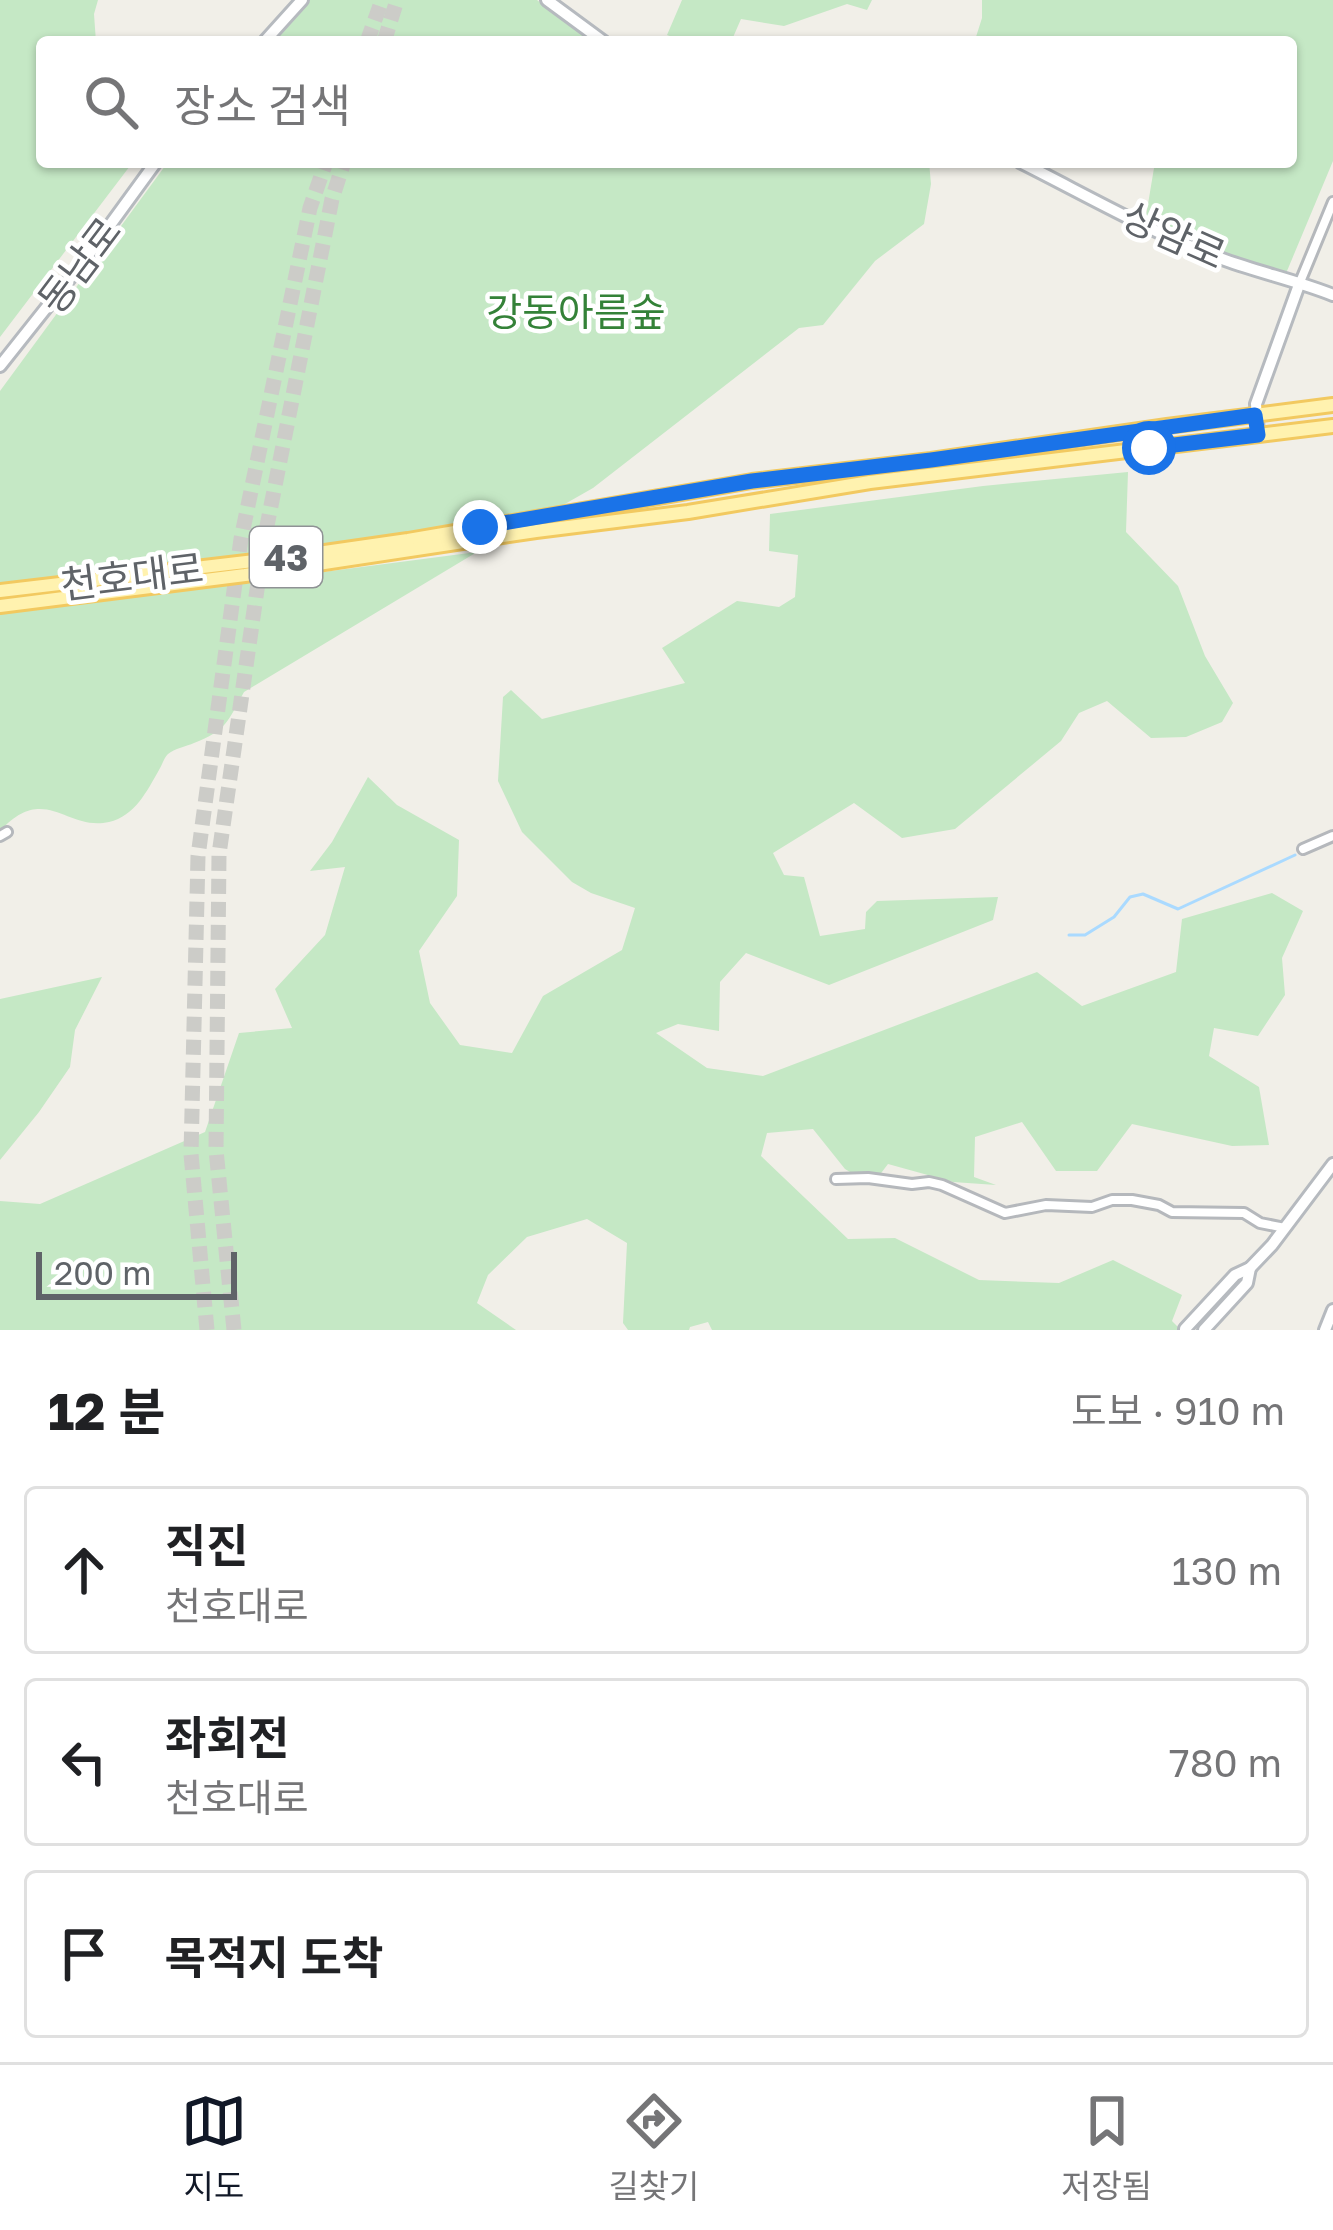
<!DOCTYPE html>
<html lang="ko">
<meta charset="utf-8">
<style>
:root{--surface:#fff;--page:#f2f2f2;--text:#202124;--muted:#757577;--line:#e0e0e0;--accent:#111827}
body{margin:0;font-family:"Golos Text","Noto Sans KR",sans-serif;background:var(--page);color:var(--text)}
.scale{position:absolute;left:36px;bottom:30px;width:201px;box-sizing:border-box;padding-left:12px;border:6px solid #5f6368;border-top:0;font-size:33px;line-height:42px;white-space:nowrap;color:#5f6368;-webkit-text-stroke:9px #fff;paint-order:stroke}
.stop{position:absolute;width:36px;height:36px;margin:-27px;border:9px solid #1a73e8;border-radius:50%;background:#fff}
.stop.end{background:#1a73e8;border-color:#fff;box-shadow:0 3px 12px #0008}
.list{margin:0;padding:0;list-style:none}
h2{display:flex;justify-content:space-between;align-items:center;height:156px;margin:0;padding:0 48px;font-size:51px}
h2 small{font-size:39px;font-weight:400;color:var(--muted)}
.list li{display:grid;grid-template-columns:78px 1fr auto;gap:36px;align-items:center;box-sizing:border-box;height:168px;margin:0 24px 24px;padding:0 24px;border:3px solid var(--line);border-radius:12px}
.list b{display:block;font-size:45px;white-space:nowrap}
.list p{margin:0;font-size:39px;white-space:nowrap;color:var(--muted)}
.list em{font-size:39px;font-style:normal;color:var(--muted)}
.icon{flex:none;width:66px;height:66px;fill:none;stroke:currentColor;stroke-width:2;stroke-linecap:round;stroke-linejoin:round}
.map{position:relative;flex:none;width:1333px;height:1330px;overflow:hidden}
.search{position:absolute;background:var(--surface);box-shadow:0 3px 9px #0004;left:36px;right:36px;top:36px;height:132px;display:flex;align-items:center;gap:30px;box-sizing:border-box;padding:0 42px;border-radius:12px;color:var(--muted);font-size:45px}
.sheet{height:732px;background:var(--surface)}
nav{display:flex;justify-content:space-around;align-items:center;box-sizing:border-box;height:168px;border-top:3px solid var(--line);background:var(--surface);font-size:33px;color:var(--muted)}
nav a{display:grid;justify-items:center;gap:6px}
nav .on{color:var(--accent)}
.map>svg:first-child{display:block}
.green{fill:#c5e8c5}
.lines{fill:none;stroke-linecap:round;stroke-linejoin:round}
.stream{stroke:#aadaff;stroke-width:3}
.highway-tunnel{stroke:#ccccc8;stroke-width:15;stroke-dasharray:15 8;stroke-linecap:butt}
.street-casing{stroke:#b5b8bc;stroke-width:14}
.secondary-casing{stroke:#b6babf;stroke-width:16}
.primary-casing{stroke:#f2c960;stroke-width:18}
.street{stroke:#fff;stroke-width:8}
.secondary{stroke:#fff;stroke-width:10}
.primary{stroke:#fff2af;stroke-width:12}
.route{stroke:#1a73e8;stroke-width:15}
.labels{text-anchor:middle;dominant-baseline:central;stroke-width:9;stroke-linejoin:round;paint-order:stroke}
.shield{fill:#fff;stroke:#8f9295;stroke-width:3}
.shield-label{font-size:36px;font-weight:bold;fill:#5f6368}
.street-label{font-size:39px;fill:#5f6368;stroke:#fff}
.park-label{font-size:39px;fill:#348238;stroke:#fff}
</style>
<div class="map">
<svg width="1333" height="1330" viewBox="0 0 1333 1330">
<rect width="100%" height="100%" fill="#f1efe8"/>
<g class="green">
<polygon points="0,0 98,0 94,14 96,42 42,42 42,162 133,162 0,337"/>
<polygon points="309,0 537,0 591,42 270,42"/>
<polygon points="682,0 872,0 867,10 847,4 784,26 741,19 731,42 685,42 667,35"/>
<polygon points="982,0 1333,0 1333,161 1287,271 1282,272 1220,254 1146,216 1155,162 1291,162 1291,42 976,42 975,40 982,18"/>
<polygon points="168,162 929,162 931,184 924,224 875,261 823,325 799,328 593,488 535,521 0,586 0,391"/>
<polygon points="1128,472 1126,532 1178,586 1205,656 1233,703 1222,722 1186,737 1151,738 1107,701 1079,713 1061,741 955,829 902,838 854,803 773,853 784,875 804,877 820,936 865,929 866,912 877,901 998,897 993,920 829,985 746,953 720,982 719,1031 678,1024 656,1033 707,1068 763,1076 1037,972 1082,1006 1176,972 1182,919 1272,893 1303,911 1282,958 1285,995 1258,1036 1214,1028 1209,1056 1259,1087 1269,1145 1232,1146 1132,1124 1097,1171 1056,1171 1022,1122 975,1137 974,1177 996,1185 953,1182 888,1164 872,1185 845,1169 813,1129 767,1133 761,1156 848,1239 895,1238 979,1280 1059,1283 1113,1260 1182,1295 1172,1321 1181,1330 712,1330 708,1322 690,1327 689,1330 628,1330 623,1323 627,1243 587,1219 527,1237 488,1275 477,1303 516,1330 0,1330 0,1201 40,1204 205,1132 239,1033 292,1028 275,989 325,935 345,867 310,871 332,842 368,777 397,805 459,840 457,896 419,951 430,1003 460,1045 512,1053 543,996 622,950 635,908 591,893 572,882 522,832 498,781 503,697 511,690 542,719 685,683 662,648 737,601 779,607 795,597 798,555 769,551 770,514 983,486"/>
<path d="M477,552L244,692C228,721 226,731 194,743C187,746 174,749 168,754C164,758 162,765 159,770C147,791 135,816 109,822C67,832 45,782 0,831V614Z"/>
<polygon points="102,977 75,1030 70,1067 39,1112 0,1160 0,999"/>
</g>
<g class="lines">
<polyline class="stream" points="1069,935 1085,935 1114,917 1130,897 1143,894 1178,909 1295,855"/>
<g class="highway-tunnel">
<polyline points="367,42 382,0"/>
<polyline points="384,42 397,0"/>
<polyline points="207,1330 191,1154 198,856 241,539 310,208 326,162"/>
<polyline points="234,1330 216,1150 219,854 264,541 332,199 344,162"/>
</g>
<g class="street-casing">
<g id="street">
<polyline points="1300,282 1333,202"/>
<polyline points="0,836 7,832"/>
<polyline points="1303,849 1333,836"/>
<polyline points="836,1179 868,1178 912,1184 929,1182 942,1185 1005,1213 1046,1205 1092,1207 1112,1200 1132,1200 1159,1205 1172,1212 1244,1213 1260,1223 1285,1228"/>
</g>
</g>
<g class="secondary-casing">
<g id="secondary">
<polyline points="547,0 604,42"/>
<polyline points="264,42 302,0"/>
<path d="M1020,162C1086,195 1157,236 1225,260C1261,273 1298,281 1333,295"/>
<polyline points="0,366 89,254 156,162"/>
<polyline points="1258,435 1256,404 1300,282"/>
<polyline points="1185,1329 1235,1275 1250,1268 1272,1245 1333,1164"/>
<polyline points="1204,1330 1247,1283 1250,1268"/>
<polyline points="1325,1330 1333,1310"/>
</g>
</g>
<g class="primary-casing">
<g id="primary">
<polyline points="0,591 297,556 408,540 752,481 931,460 1167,426 1333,405"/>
<polyline points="0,606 245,575 536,531 688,512 870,482 1333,426"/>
</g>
</g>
<use href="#street" class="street"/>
<use href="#secondary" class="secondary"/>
<use href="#primary" class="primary"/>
</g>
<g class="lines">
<polyline class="route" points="480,527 752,481 931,460 1255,415 1258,435 1149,448"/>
</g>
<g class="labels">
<rect class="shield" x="250" y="527" width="72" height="60" rx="9"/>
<g class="shield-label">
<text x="286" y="557">43</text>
</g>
<g class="street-label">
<text transform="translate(1174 235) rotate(24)">상암로</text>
<text transform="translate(79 265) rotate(-53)">동남로</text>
<text transform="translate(132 576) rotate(-7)">천호대로</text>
</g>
<g class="park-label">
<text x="576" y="311">강동아름숲</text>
</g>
</g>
</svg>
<div class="scale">200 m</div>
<div class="stop" style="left:1149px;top:448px"></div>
<div class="stop end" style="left:480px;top:527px"></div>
<div class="search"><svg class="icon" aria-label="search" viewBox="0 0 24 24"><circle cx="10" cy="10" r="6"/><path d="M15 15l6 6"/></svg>장소 검색</div>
</div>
<section class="sheet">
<h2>12 분<small>도보 · 910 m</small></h2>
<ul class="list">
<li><svg class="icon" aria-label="ahead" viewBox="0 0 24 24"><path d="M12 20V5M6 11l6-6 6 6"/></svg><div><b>직진</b><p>천호대로</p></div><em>130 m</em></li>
<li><svg class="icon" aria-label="left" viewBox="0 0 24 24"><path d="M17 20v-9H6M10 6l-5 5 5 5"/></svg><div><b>좌회전</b><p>천호대로</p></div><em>780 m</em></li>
<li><svg class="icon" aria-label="arrive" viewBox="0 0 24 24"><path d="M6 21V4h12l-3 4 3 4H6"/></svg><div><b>목적지 도착</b></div></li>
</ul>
</section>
<nav>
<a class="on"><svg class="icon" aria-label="map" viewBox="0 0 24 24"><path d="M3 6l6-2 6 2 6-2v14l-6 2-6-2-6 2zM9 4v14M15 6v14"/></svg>지도</a>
<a><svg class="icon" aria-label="directions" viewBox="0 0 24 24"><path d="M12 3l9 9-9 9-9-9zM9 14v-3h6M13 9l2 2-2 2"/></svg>길찾기</a>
<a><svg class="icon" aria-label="saved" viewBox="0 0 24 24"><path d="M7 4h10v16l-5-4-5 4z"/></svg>저장됨</a>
</nav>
